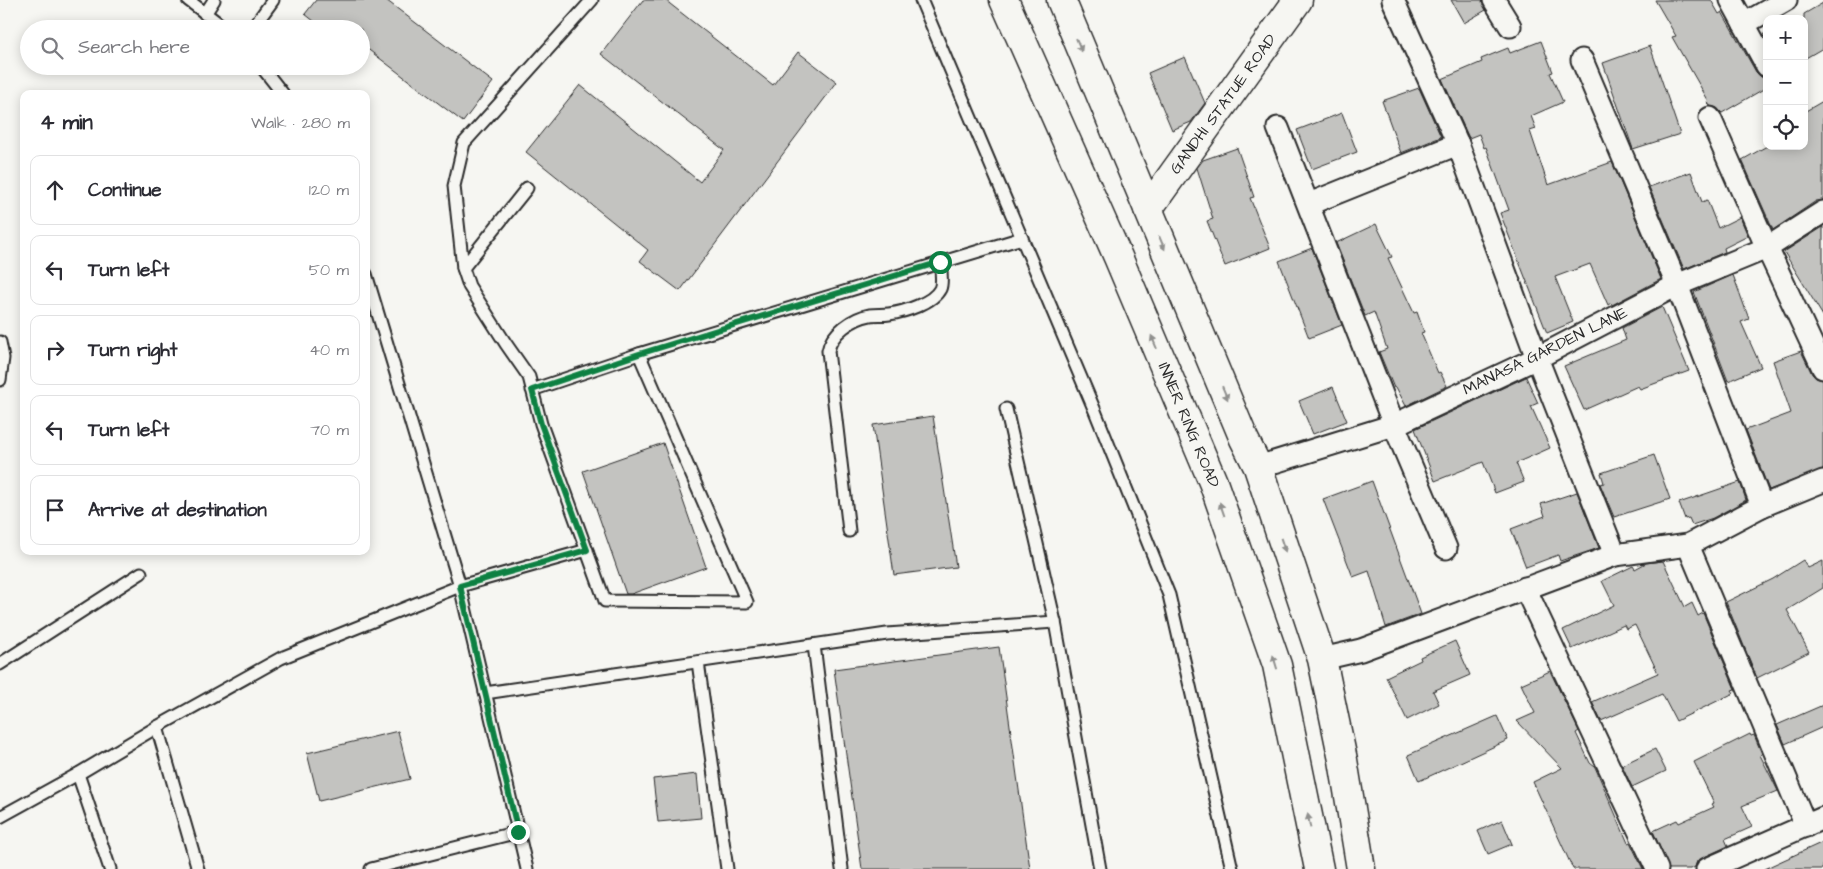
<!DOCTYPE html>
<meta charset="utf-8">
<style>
:root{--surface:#fff;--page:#f7f7f7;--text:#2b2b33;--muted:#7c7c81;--line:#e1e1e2}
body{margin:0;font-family:"Architects Daughter",sans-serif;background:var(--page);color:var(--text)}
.controls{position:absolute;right:15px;top:15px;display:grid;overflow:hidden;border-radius:10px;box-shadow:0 2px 12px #0003}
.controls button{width:45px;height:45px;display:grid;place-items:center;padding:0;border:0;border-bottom:1px solid var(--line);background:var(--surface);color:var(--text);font:25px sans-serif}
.stop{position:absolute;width:15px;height:15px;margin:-11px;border:4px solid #0b8043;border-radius:50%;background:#fff}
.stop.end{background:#0b8043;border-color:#fff;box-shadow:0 1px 5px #0008}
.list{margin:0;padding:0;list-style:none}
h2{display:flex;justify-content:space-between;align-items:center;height:65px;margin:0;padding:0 20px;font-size:21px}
h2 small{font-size:16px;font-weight:400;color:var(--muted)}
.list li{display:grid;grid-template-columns:32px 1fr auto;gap:15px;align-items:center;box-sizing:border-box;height:70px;margin:0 10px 10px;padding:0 10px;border:1px solid var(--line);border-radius:10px}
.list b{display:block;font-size:19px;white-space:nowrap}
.list em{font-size:16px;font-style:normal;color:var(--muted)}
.icon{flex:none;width:28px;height:28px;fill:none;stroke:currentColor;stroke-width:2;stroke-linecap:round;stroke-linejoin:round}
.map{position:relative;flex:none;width:1823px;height:869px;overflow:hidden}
.search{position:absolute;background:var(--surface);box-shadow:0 2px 12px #0003;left:20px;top:20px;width:350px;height:55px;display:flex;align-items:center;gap:12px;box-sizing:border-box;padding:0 18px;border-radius:28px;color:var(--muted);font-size:19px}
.panel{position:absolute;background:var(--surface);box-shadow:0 2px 12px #0003;left:20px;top:90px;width:350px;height:465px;border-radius:10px}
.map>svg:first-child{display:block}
.building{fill:#c3c3c0;stroke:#2b2b2b}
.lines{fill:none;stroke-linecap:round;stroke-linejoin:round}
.service-casing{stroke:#2b2b2b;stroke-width:15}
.minor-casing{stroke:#2b2b2b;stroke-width:25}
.tertiary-casing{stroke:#2b2b2b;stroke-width:31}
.trunk-casing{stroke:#2b2b2b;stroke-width:31}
.service{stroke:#f6f6f2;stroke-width:11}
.minor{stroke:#f6f6f2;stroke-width:21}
.tertiary{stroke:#f6f6f2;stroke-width:28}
.trunk{stroke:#f6f6f2;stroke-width:28}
.oneway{fill:#90908e}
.route{stroke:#0b8043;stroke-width:6}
.labels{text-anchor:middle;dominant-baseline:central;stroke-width:4;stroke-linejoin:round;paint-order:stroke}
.street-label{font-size:16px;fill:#2b2b2b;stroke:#f6f6f2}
</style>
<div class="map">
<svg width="1823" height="869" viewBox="0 0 1823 869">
<rect width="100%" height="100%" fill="#f6f6f2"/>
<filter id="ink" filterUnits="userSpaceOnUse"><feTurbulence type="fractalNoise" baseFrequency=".02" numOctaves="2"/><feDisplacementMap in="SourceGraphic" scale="10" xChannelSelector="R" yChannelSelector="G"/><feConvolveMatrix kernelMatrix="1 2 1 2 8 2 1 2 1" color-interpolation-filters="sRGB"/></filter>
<g filter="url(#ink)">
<g class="building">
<polygon points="316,0 386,0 493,82 463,122 361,44 361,29 324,29 305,14"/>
<polygon points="643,0 665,0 773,85 798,52 837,82 680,291 640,261 648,250 526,152 580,85 700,182 724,150 601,54"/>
<polygon points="1451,0 1482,0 1486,10 1464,23"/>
<polygon points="1655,0 1711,0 1719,14 1722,12 1756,72 1761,77 1767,78 1767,87 1722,113 1717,108 1710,106 1707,101 1708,100 1672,37 1676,36"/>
<polygon points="1823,3 1823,48 1804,59 1804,14"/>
<polygon points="1541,41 1553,72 1550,73 1563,102 1531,116 1536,129 1530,131 1548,185 1612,162 1661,279 1612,305 1611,303 1608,305 1590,264 1555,277 1573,322 1547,333 1500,213 1509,210 1486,147 1484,148 1479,134 1469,138 1442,79 1482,62 1481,59 1508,48 1510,53"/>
<polygon points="1650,46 1680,134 1633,149 1603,63"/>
<polygon points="1185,57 1205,103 1191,122 1172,130 1148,73"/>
<polygon points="1419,88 1441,137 1401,153 1382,101"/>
<polygon points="1823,101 1823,200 1816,201 1773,230 1742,160 1767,146 1804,146 1804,112"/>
<polygon points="1342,113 1357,152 1312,169 1297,130"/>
<polygon points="1237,148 1254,197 1250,198 1270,248 1225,266 1207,221 1213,219 1197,168 1203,160"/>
<polygon points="1691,172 1702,202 1707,200 1718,228 1740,217 1748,236 1724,248 1725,252 1684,269 1649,187"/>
<polygon points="1376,224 1392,257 1388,258 1414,313 1417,312 1424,332 1421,333 1438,373 1440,372 1447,386 1406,406 1396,387 1394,388 1379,352 1387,349 1374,312 1365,316 1336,243"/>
<polygon points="1823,227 1823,316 1784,252"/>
<polygon points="1312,248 1342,325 1309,338 1279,261"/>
<polygon points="1733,275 1749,319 1741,322 1761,367 1728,381 1694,292"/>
<polygon points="1662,307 1689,371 1640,389 1638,386 1584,410 1564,366 1626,340 1622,328"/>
<polygon points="1801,351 1812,374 1816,378 1823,380 1823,469 1769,490 1746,430 1791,413 1773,361"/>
<polygon points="1526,377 1538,403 1531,406 1550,448 1516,463 1524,482 1495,493 1483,462 1435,481 1415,429"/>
<polygon points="1333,387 1347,421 1313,434 1299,401"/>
<polygon points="933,416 956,567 894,575 873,425"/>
<polygon points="663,443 706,567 631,594 626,594 583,471"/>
<polygon points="1654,455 1670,499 1614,517 1600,484 1604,483 1601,473"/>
<polygon points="1372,481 1421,614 1386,627 1369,571 1353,577 1323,499"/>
<polygon points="1740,482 1746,500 1713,518 1692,525 1689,518 1685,519 1679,503"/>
<polygon points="1577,492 1599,548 1560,561 1558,555 1526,567 1511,529 1545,516 1541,504"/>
<polygon points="1803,560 1808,568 1823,561 1823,588 1787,610 1809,652 1757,678 1726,602 1773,579"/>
<polygon points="1663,561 1685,607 1692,603 1698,616 1703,613 1735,689 1732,690 1734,693 1676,721 1662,694 1601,721 1592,702 1658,673 1635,625 1626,629 1624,625 1572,649 1563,630 1614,605 1602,581 1633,566 1635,569 1646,563"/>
<polygon points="1455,641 1470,675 1433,691 1439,704 1407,720 1386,677 1421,660 1420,657"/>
<polygon points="999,647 1030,869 862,869 834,669"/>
<polygon points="1550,671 1579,731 1576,733 1590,763 1595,767 1628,843 1630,842 1643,869 1573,869 1533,782 1562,768 1517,721 1535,713 1521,684"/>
<polygon points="1823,705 1823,727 1785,744 1777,725"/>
<polygon points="1497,716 1508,740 1419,781 1408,755"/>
<polygon points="398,731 410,779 319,801 307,753"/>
<polygon points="1750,734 1751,736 1754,735 1762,754 1760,755 1778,791 1742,806 1752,827 1725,839 1728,846 1702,858 1697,861 1695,867 1691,869 1669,869 1653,831 1677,820 1679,823 1714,807 1712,804 1714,803 1694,762"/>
<polygon points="1655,749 1666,771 1632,787 1622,765"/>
<polygon points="697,774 701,818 658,822 653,779"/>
<polygon points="1502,820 1512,844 1488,854 1478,831"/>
<polygon points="1823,842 1823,869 1764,869"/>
</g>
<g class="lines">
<g class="service-casing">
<g id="service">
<polyline points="188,0 226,29"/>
<polyline points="921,0 1095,411 1169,595 1232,869"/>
<polyline points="205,14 214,0"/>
<polyline points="252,29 273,0"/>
<polyline points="261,66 283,94"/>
<polyline points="527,188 463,268 469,286 506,344 529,377 541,424 605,601 747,602 639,354 532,390"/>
<polyline points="463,268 454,186 464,143 592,0"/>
<polyline points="366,274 460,586 527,869"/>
<polyline points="0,342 3,358 0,380"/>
<polyline points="639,354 1022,238"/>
<path d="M849,531L828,351C831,333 853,318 870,315C876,314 883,315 889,314C904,312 933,303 940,289C943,283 941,270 940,262"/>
<polyline points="1055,622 1100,869"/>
<polyline points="814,645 842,869"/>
<polyline points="698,662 727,869"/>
<polyline points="0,664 141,573"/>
<polyline points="485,693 887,634 1055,622 1006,409"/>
<polyline points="157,727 198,869"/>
<polyline points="78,774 110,869"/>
<polyline points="0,817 78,774 157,727 281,658 460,586 587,550"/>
<polyline points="371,869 518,832"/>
</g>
</g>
<g class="minor-casing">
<g id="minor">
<polyline points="1393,0 1458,144 1537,358 1615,555"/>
<polyline points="1494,0 1510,26"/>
<polyline points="1731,0 1767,66"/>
<polyline points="1744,24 1786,0"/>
<polyline points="1582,60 1677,285 1762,506 1823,481"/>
<polyline points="1710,118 1767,248 1823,368"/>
<polyline points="1278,128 1394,425 1446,548"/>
<polyline points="1309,204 1458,144"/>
<polyline points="1258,467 1394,425 1537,358 1677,285 1767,248 1823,212"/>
<polyline points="1688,545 1806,826"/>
<polyline points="1525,588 1657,869"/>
<polyline points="1322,659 1361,650 1615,555 1688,545 1762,506"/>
<polyline points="1707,869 1823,818"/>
</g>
</g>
<g class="tertiary-casing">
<polyline id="tertiary" points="1148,209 1298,0"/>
</g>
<g class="trunk-casing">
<g id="trunk">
<polyline points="1004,0 1118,257 1213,482 1277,665 1319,869"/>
<polyline points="1061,0 1244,439 1258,467 1322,659 1343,760 1361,869"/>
</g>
</g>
<use href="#service" class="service"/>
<use href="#minor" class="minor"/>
<use href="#tertiary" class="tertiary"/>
<use href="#trunk" class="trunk"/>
</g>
<defs><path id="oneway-solid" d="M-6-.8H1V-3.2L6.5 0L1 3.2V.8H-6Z" transform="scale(1.25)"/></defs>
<g class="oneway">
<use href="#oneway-solid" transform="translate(1079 45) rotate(67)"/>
<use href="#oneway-solid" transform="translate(1162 243) rotate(67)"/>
<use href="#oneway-solid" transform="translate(1154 342) rotate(-113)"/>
<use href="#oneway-solid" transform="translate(1225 393) rotate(67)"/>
<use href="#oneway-solid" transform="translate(1222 509) rotate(-109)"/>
<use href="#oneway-solid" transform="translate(1283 545) rotate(71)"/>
<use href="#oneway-solid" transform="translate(1275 662) rotate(-107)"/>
<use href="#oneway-solid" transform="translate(1309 821) rotate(-101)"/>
</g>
</g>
<g class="lines" filter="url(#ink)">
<polyline class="route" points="518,832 460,586 587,550 541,424 532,390 639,354 940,262"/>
</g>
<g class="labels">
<g class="street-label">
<text transform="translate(1223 104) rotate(-54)">GANDHI STATUE ROAD</text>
<text transform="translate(1545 351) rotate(-26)">MANASA GARDEN LANE</text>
<text transform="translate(1189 425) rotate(67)">INNER RING ROAD</text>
</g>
</g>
</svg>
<div class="controls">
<button>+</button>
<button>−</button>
<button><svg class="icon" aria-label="locate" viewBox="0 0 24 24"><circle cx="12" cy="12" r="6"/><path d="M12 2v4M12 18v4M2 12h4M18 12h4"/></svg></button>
</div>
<div class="stop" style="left:940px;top:262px"></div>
<div class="stop end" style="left:518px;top:832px"></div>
<div class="search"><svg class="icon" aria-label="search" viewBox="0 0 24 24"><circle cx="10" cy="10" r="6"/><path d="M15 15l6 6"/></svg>Search here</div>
<section class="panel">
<h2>4 min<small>Walk · 280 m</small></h2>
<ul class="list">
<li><svg class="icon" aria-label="ahead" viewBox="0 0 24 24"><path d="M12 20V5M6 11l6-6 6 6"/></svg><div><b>Continue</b></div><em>120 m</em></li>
<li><svg class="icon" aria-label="left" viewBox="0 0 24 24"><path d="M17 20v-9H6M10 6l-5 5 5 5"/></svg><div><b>Turn left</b></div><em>50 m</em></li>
<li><svg class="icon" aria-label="right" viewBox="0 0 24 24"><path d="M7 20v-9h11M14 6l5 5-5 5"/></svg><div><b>Turn right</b></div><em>40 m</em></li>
<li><svg class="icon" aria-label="left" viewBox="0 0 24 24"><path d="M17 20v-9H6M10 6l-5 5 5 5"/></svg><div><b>Turn left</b></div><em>70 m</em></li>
<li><svg class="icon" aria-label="arrive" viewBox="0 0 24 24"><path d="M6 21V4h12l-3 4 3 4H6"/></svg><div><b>Arrive at destination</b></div></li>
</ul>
</section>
</div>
